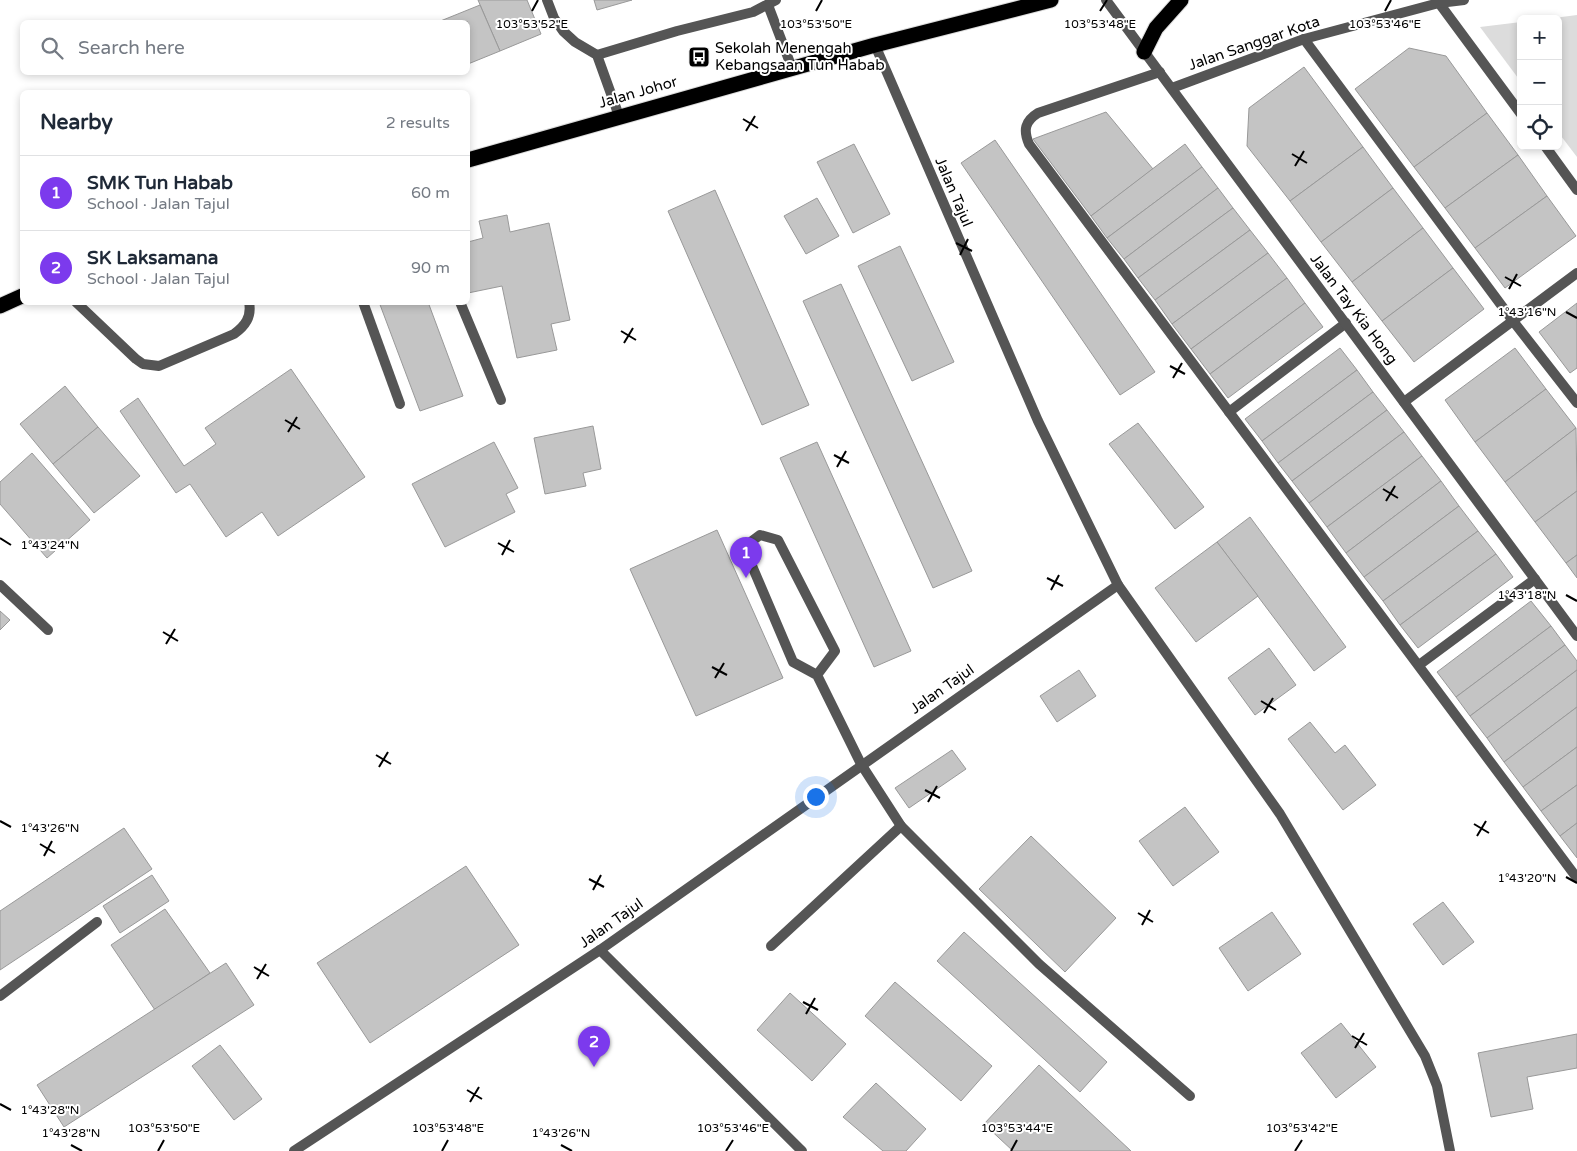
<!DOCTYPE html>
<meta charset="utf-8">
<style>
:root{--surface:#fff;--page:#f2f2f3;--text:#1f2937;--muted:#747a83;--line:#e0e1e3;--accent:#7c3aed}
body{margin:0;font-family:"Varela Round",sans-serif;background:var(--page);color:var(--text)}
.controls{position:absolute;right:15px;top:15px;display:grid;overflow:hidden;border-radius:8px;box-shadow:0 2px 8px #0003}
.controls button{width:45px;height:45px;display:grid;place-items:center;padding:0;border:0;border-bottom:1px solid var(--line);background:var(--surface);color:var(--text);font:25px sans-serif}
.you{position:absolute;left:815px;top:796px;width:18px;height:18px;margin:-12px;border:4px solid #fff;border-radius:50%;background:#1a73e8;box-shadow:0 0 0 8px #1a73e833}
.badge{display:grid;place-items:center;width:32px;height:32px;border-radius:50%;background:var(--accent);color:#fff;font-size:16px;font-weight:700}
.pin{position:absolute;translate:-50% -41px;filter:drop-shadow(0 1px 2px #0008)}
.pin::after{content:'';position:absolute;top:26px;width:18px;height:15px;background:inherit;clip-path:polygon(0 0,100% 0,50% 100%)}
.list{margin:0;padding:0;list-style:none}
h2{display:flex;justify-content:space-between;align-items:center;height:65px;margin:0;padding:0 20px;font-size:21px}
h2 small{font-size:16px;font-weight:400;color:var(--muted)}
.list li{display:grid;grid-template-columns:32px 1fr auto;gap:15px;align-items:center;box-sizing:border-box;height:75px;padding:0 20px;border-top:1px solid var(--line)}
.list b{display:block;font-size:19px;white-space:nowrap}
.list p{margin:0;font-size:16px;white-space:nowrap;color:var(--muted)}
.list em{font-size:16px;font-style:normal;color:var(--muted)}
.icon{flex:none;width:28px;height:28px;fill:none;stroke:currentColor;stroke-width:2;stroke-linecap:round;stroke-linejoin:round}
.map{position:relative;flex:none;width:1577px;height:1151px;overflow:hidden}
.search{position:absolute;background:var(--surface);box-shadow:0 2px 8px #0003;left:20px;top:20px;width:450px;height:55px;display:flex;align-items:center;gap:12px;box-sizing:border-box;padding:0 18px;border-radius:8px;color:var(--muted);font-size:19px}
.panel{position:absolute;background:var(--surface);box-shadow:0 2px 8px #0003;left:20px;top:90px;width:450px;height:215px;border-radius:8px}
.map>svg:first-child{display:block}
.green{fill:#dcdcdc}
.building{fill:#c4c4c4;stroke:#999}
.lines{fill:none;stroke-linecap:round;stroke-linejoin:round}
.highway-casing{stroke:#dbdbdb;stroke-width:17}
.lane{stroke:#555;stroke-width:10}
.street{stroke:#555;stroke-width:10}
.highway{stroke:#000;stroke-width:15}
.ticks{fill:none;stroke:#000;stroke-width:2}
.labels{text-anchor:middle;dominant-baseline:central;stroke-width:4;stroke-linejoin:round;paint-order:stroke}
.street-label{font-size:15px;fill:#000;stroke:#fff}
.poi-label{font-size:15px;fill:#000;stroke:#fff;text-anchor:start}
.ticks-label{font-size:12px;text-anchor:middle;fill:#000;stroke:#fff;stroke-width:4;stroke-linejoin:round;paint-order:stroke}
</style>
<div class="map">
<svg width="1577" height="1151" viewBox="0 0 1577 1151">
<rect width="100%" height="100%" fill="#fff"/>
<g class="green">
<polygon points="1577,15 1577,157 1558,132 1558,19 1546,19"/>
<polygon points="1521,22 1521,82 1480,27"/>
</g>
<g class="building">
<polygon points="478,0 527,0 541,34 500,51"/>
<polygon points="594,0 632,0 597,10"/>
<polygon points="480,5 500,51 468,64 468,22 438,22"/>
<polygon points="1409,48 1446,56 1487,113 1414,167 1355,89"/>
<polygon points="1304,67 1363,147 1290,201 1247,146 1249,108"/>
<polygon points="1106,112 1153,169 1091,216 1033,139"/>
<polygon points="1487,113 1518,155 1445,208 1414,167"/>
<polygon points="995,140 1155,372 1120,395 961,163"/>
<polygon points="854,144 890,214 853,233 817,162"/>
<polygon points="1185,144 1202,167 1107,238 1091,216"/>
<polygon points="1363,147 1393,188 1321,242 1290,201"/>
<polygon points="1518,155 1547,196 1475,248 1445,208"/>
<polygon points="1202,167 1218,188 1124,259 1107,238"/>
<polygon points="1218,188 1233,208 1138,278 1124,259"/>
<polygon points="1393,188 1423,228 1352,282 1321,242"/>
<polygon points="715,190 809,405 762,425 668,211"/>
<polygon points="1547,196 1576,236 1505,288 1475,248"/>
<polygon points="817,198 839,236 806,254 784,216"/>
<polygon points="1233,208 1250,230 1155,300 1138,278"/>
<polygon points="507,215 510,232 549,223 570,320 551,324 557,350 517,358 502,286 468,293 468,242 483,238 479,221"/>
<polygon points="1423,228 1453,268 1382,321 1352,282"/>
<polygon points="1250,230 1268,253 1172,324 1155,300"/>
<polygon points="900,246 954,362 912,381 858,266"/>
<polygon points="1268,253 1287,278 1191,349 1172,324"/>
<polygon points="1453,268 1484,309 1414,362 1382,321"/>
<polygon points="1287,278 1305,303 1210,374 1191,349"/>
<polygon points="841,284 972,571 933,588 803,301"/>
<polygon points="379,302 428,302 463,396 420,411"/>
<polygon points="1305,303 1323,327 1228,398 1210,374"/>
<polygon points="1577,303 1577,368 1570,373 1539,332"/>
<polygon points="1340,348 1357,370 1262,441 1245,419"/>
<polygon points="1515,348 1546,389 1475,442 1445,400"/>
<polygon points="291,369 365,477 278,536 262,512 226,537 190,484 176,493 120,411 138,398 184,466 216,444 205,428"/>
<polygon points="1357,370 1373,392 1278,463 1262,441"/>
<polygon points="65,386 98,427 53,464 20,424"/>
<polygon points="1546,389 1576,428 1505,482 1475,442"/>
<polygon points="1373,392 1387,410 1292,481 1278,463"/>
<polygon points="1387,410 1404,432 1309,503 1292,481"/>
<polygon points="1138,423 1204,507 1175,529 1109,444"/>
<polygon points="593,426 601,469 583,473 586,486 545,494 534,438"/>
<polygon points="98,427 140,476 94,513 53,464"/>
<polygon points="1576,428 1577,491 1535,522 1505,482"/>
<polygon points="1404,432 1422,456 1327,527 1309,503"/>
<polygon points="494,442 518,488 506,494 515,512 445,547 412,484"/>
<polygon points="817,442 911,651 874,667 780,458"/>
<polygon points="32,453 90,520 47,558 0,504 0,482"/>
<polygon points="1422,456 1441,481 1346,553 1327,527"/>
<polygon points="1441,481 1459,506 1364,577 1346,553"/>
<polygon points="1577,491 1577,555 1566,563 1535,522"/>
<polygon points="1459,506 1478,531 1383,601 1364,577"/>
<polygon points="1250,517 1346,647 1314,671 1217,542"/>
<polygon points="717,530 783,678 696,716 630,569"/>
<polygon points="1478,531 1496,554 1400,625 1383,601"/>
<polygon points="1217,542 1258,596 1196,642 1155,588"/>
<polygon points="1496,554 1513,577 1418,648 1400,625"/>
<polygon points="1577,555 1577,578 1566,563"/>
<polygon points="1531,601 1551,626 1456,697 1437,672"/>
<polygon points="0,611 10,620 0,630"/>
<polygon points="1551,626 1565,645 1470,716 1456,697"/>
<polygon points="1565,645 1577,661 1577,670 1487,738 1470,716"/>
<polygon points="1269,648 1296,685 1255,715 1228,678"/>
<polygon points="1079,670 1096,696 1057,722 1040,696"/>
<polygon points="1577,670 1577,707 1504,762 1487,738"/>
<polygon points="1577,707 1577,747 1523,787 1504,762"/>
<polygon points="1310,722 1335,753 1345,745 1376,785 1343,810 1288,739"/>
<polygon points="1577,747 1577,785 1541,811 1523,787"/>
<polygon points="952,750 966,769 909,808 895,788"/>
<polygon points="1577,785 1577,823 1560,836 1541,811"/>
<polygon points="1185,807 1219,852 1173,886 1139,841"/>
<polygon points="1577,823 1577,858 1560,836"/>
<polygon points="124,828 152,869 0,970 0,911"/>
<polygon points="1031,836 1116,918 1065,972 979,889"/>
<polygon points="466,866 519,945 370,1043 317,963"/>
<polygon points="152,875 169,901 120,933 103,906"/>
<polygon points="1443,902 1474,942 1443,965 1413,924"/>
<polygon points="165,909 210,973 155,1010 111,945"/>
<polygon points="1272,912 1301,954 1248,991 1219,948"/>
<polygon points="964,932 1107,1062 1080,1092 937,961"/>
<polygon points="226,963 254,1005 64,1127 37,1085"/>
<polygon points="895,982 992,1066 961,1101 865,1016"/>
<polygon points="790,993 846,1044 812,1081 757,1030"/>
<polygon points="1341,1023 1376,1067 1336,1098 1301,1053"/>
<polygon points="1577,1034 1577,1068 1527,1077 1533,1109 1491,1117 1478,1053"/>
<polygon points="220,1045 262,1099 234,1120 192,1066"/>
<polygon points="1039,1065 1131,1151 1013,1151 984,1124"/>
<polygon points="876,1083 926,1129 906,1151 883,1151 843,1117"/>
</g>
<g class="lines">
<g class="highway-casing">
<g id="highway">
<polyline points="1144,52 1156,28 1181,0"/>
<polyline points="468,160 875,45 1051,0"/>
<polyline points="0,306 22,296"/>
</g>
</g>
<g class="lane">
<polyline points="1304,39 1513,321 1577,403"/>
<path d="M1160,72L1038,113C1025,121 1023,130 1029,144L1577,878"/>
<path d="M76,302L136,359L143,364L159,366L234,334C245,326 252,317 249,302"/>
<polyline points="363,302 400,404"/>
<polyline points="460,302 501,400"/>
<polyline points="1404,402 1577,273"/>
<polyline points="1229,412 1346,323"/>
<polyline points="0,585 48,630"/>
<polyline points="1419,665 1535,579"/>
<polyline points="817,675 835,651 778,540 760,535 744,547 793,662 817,675 861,764 901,826 1039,964 1190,1096"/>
<polyline points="771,946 901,826"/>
<polyline points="600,950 802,1151"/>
<polyline points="0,996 97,922"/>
</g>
<g class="street">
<polyline points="547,0 554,18 563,31 575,42 597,55 619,116"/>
<polyline points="1106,0 1577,636"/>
<polyline points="1439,3 1521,114"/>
<polyline points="768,5 792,68"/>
<polyline points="597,55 677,31 753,12 776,0"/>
<polyline points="1172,88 1304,39 1439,3 1464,0"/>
<polyline points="1545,146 1577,190"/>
<polyline points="1118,585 1280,814 1425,1056 1437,1086 1450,1151"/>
<polyline points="294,1151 600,950 1118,585 1038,421 875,45"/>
</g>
<use href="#highway" class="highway"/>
</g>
<path class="ticks" d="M532,11L538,0M816,11L822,0M1100,11L1107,0M1385,11L1391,0M743,119L758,128M746,131L755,116M1292,154L1307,163M1295,166L1304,151M956,243L972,251M960,255L968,239M1505,277L1521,286M1509,289L1517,274M1566,312L1577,318M621,331L636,340M624,343L633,328M1170,366L1185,374M1173,378L1182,363M285,420L300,429M288,432L297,417M834,455L849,463M837,467L846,451M1383,489L1398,498M1386,501L1395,486M0,538L11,545M498,543L514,552M502,555L510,540M1047,578L1063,586M1051,590L1059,575M1566,595L1577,601M163,632L178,641M166,644L175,629M712,667L727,675M715,678L724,663M1261,701L1276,710M1264,713L1273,698M376,755L391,764M379,767L388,752M925,790L940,798M928,802L937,786M0,821L11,827M1474,824L1489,833M1477,836L1486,821M40,844L55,853M44,856L52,841M1566,877L1577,883M589,879L604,887M593,890L601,875M1138,913L1153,922M1142,925L1150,910M254,967L269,976M257,979L266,964M803,1002L818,1010M806,1014L815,998M1352,1036L1367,1045M1355,1048L1364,1033M467,1090L482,1099M470,1102L479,1087M0,1104L11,1110M71,1145L82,1151M561,1145L572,1151M158,1151L164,1140M442,1151L448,1140M726,1151L733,1140M1011,1151L1017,1140M1295,1151L1302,1140"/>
<defs>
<g id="bus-square" transform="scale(1.125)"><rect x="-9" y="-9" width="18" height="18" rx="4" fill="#000" stroke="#fff"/><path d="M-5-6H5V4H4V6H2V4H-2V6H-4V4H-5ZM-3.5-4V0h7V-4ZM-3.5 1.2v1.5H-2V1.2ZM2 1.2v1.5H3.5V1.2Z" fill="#fff"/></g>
</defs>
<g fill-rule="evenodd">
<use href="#bus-square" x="699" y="57"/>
</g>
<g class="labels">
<g class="street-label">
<text transform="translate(1254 43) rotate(-19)">Jalan Sanggar Kota</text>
<text transform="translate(638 92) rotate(-16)">Jalan Johor</text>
<text transform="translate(954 192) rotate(67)">Jalan Tajul</text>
<text transform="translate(1354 309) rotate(53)">Jalan Tay Kia Hong</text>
<text transform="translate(942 689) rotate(-35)">Jalan Tajul</text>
<text transform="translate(611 923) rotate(-35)">Jalan Tajul</text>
</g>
<g class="poi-label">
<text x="715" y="48">Sekolah Menengah<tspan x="715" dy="17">Kebangsaan Tun Habab</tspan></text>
</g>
</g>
<g class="ticks-label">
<text x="532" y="28">103°53'52"E</text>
<text x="1100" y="28">103°53'48"E</text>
<text x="816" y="28">103°53'50"E</text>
<text x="1385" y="28">103°53'46"E</text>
<text x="1527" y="316">1°43'16"N</text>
<text x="50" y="549">1°43'24"N</text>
<text x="1527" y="599">1°43'18"N</text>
<text x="50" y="832">1°43'26"N</text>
<text x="1527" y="882">1°43'20"N</text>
<text x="50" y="1114">1°43'28"N</text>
<text x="164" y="1132">103°53'50"E</text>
<text x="448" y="1132">103°53'48"E</text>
<text x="733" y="1132">103°53'46"E</text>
<text x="1017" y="1132">103°53'44"E</text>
<text x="1302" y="1132">103°53'42"E</text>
<text x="71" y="1137">1°43'28"N</text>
<text x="561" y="1137">1°43'26"N</text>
</g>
</svg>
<div class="controls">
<button>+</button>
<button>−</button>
<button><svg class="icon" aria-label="locate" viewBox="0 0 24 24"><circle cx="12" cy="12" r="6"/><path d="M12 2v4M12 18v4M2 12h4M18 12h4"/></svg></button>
</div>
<div class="you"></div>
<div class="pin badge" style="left:746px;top:578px">1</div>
<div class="pin badge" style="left:594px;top:1067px">2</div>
<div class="search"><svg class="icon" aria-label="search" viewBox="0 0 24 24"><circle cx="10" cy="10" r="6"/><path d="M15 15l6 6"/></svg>Search here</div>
<section class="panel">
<h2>Nearby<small>2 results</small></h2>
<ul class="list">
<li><span class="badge">1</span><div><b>SMK Tun Habab</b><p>School · Jalan Tajul</p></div><em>60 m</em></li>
<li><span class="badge">2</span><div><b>SK Laksamana</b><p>School · Jalan Tajul</p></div><em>90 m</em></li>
</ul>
</section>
</div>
